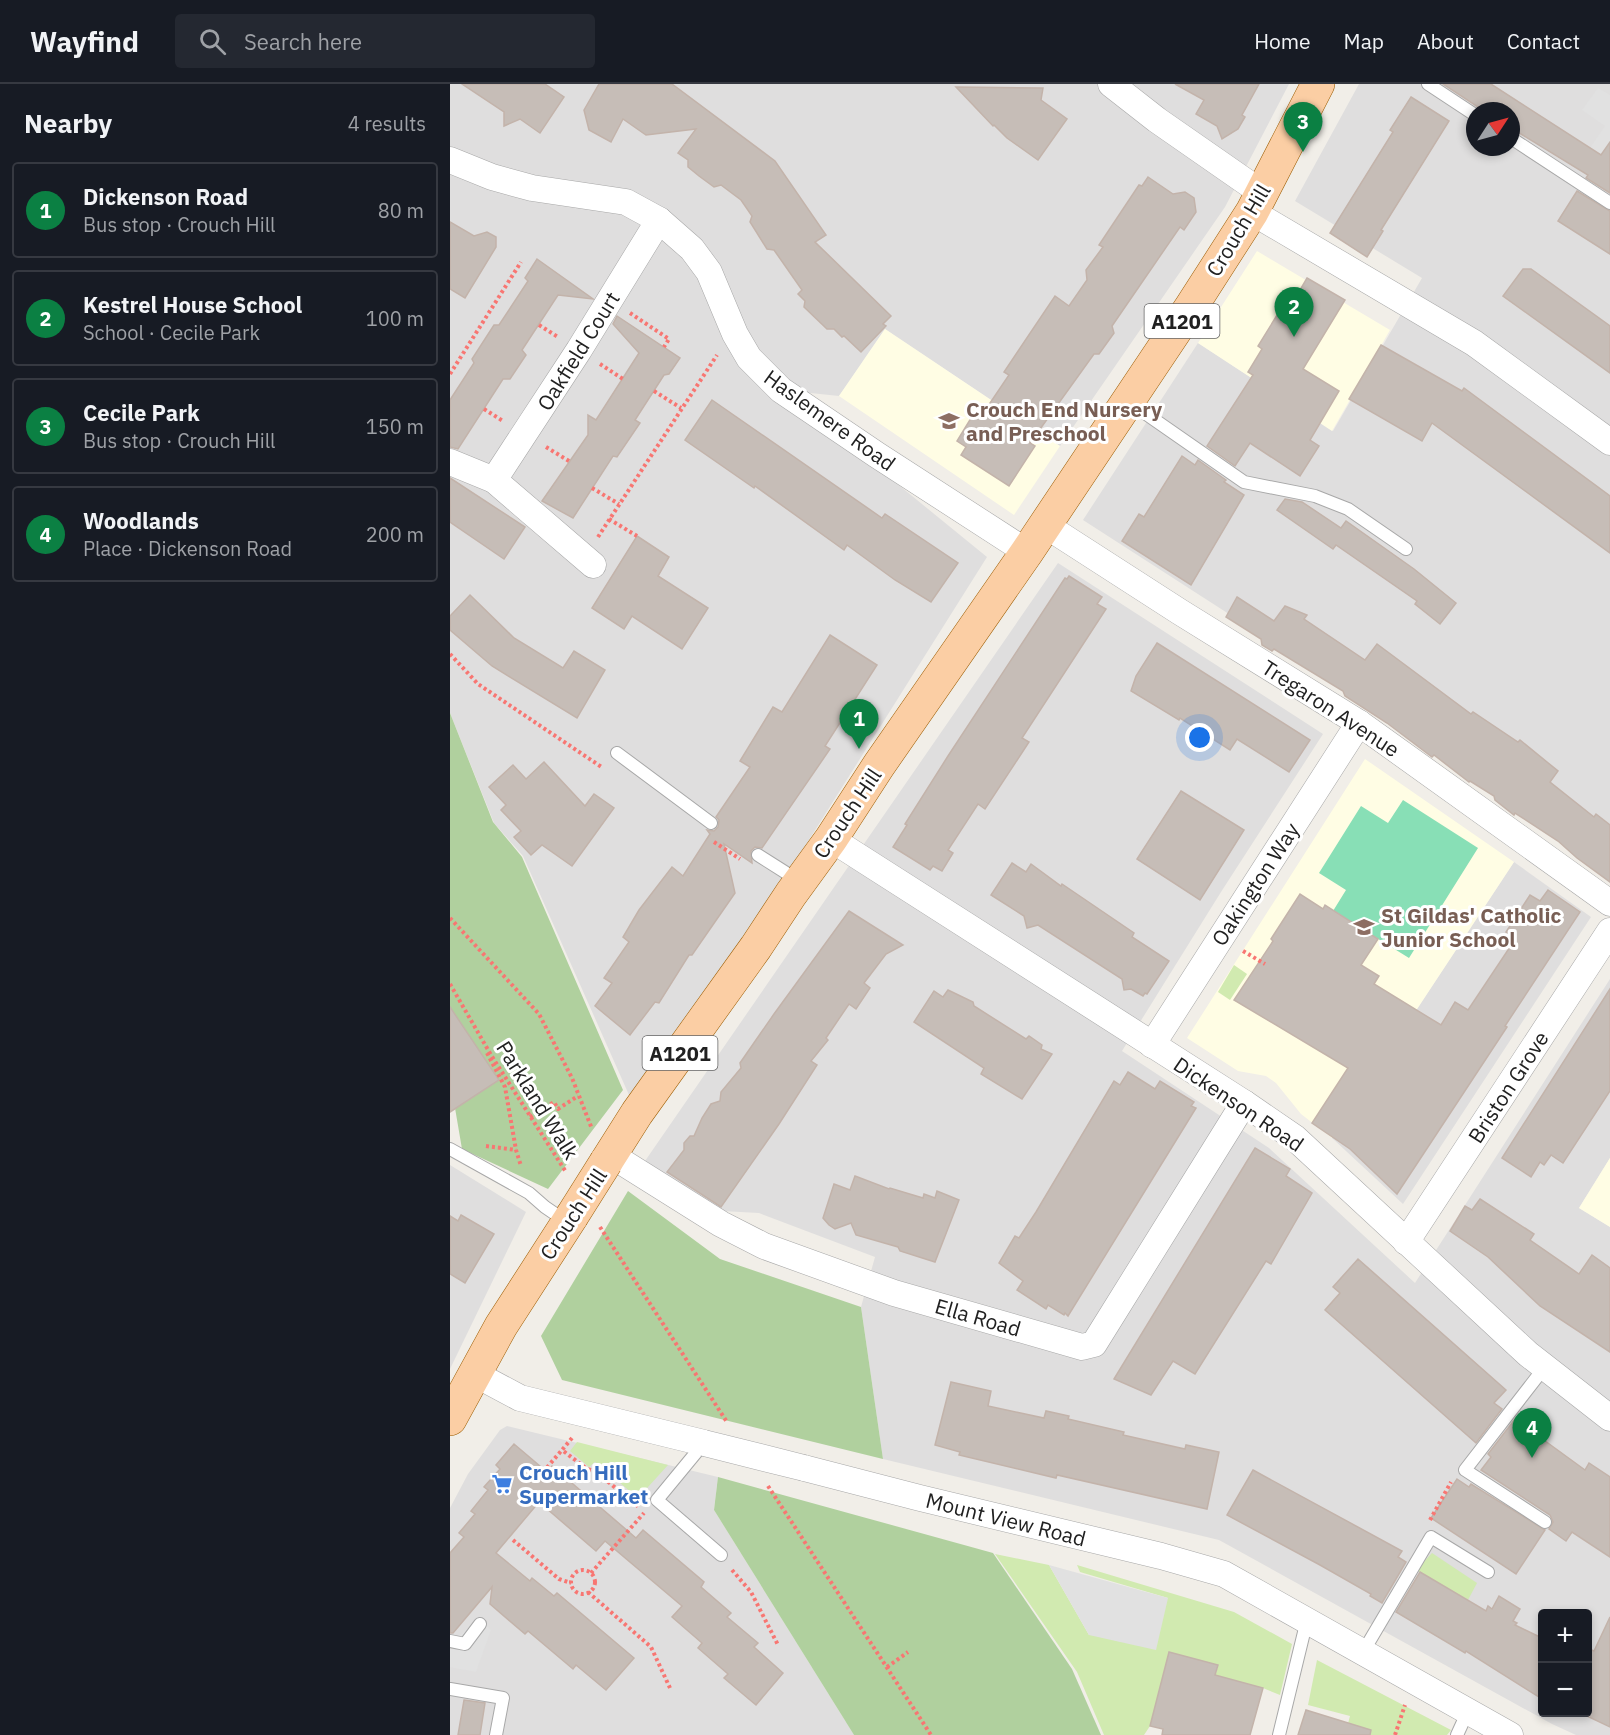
<!DOCTYPE html>
<meta charset="utf-8">
<style>
:root{--surface:#171b24;--page:#242831;--text:#f1f3f6;--muted:#9ea1a6;--line:#363941;--accent:#0b8043}
body{margin:0;font-family:"IBM Plex Sans",sans-serif;background:var(--page);color:var(--text)}
.controls{position:absolute;right:18px;bottom:18px;display:grid;overflow:hidden;border-radius:6px;box-shadow:0 3px 9px #0003}
.controls button{width:54px;height:54px;display:grid;place-items:center;padding:0;border:0;border-bottom:2px solid var(--line);background:var(--surface);color:var(--text);font:30px sans-serif}
.compass{position:absolute;left:1016px;top:18px;width:54px;height:54px;border-radius:50%;background:var(--surface);box-shadow:0 3px 9px #0003;rotate:54deg}
.you{position:absolute;left:750px;top:654px;width:21px;height:21px;margin:-15px;border:4px solid #fff;border-radius:50%;background:#1a73e8;box-shadow:0 0 0 9px #1a73e833}
.badge{display:grid;place-items:center;width:39px;height:39px;border-radius:50%;background:var(--accent);color:#fff;font-size:20px;font-weight:700}
.pin{position:absolute;translate:-50% -50px;filter:drop-shadow(0 2px 3px #0008)}
.pin::after{content:'';position:absolute;top:32px;width:21px;height:18px;background:inherit;clip-path:polygon(0 0,100% 0,50% 100%)}
.list{margin:0;padding:0;list-style:none}
h2{display:flex;justify-content:space-between;align-items:center;height:78px;margin:0;padding:0 24px;font-size:26px}
h2 small{font-size:20px;font-weight:400;color:var(--muted)}
.list li{display:grid;grid-template-columns:39px 1fr auto;gap:18px;align-items:center;box-sizing:border-box;height:96px;margin:0 12px 12px;padding:0 12px;border:2px solid var(--line);border-radius:6px}
.list b{display:block;font-size:22px;white-space:nowrap}
.list p{margin:0;font-size:20px;white-space:nowrap;color:var(--muted)}
.list em{font-size:20px;font-style:normal;color:var(--muted)}
.icon{flex:none;width:33px;height:33px;fill:none;stroke:currentColor;stroke-width:2;stroke-linecap:round;stroke-linejoin:round}
.map{position:relative;flex:none;width:1160px;height:1651px;overflow:hidden}
header{display:flex;align-items:center;gap:36px;box-sizing:border-box;height:84px;padding:0 30px;background:var(--surface);border-bottom:2px solid var(--line)}
header strong{font-size:28px}
nav{display:flex;gap:33px;margin-inline-start:auto;font-size:21px}
.search{width:420px;height:54px;background:var(--page);display:flex;align-items:center;gap:15px;box-sizing:border-box;padding:0 21px;border-radius:6px;color:var(--muted);font-size:22px}
main{display:flex}
aside{flex:1;background:var(--surface)}
.map>svg:first-child{display:block}
.residential{fill:#dfdede;fill-rule:evenodd}
.education{fill:#fffde4}
.grass{fill:#d1eab0}
.forest{fill:#b0d09e}
.pitch{fill:#88dfb6}
.parking{fill:#e1e1e1}
.building{fill:#c6bdb7;stroke:#c3b3aa;stroke-width:1.5}
.lines{fill:none;stroke-linecap:round;stroke-linejoin:round}
.service-casing{stroke:#a8a8a8;stroke-width:14}
.minor-casing{stroke:#a8a8a8;stroke-width:27}
.primary-casing{stroke:#9d5d02;stroke-width:34}
.path{stroke:#f87672;stroke-width:4;stroke-dasharray:3 3;stroke-linecap:butt}
.service{stroke:#fff;stroke-width:12}
.minor{stroke:#fff;stroke-width:26}
.primary{stroke:#fbcea4;stroke-width:33}
.minor-bridge-casing{stroke:#a8a8a8;stroke-width:27;stroke-linecap:butt}
.primary-bridge-casing{stroke:#9d5d02;stroke-width:34;stroke-linecap:butt}
.minor-bridge{stroke:#fff;stroke-width:26}
.primary-bridge{stroke:#fbcea4;stroke-width:33}
.labels{text-anchor:middle;dominant-baseline:central;stroke-width:6;stroke-linejoin:round;paint-order:stroke}
.shield{fill:#fff;stroke:#646464;stroke-width:1.5}
.shield-label{font-size:20px;font-weight:bold;fill:#212121}
.street-label{font-size:21px;fill:#212121;stroke:#fff}
.education-label{font-size:21px;font-weight:bold;fill:#785e54;stroke:#fff;text-anchor:start}
.shop-label{font-size:21px;font-weight:bold;fill:#366cbe;stroke:#fff;text-anchor:start}
</style>
<header>
<strong>Wayfind</strong>
<div class="search"><svg class="icon" aria-label="search" viewBox="0 0 24 24"><circle cx="10" cy="10" r="6"/><path d="M15 15l6 6"/></svg>Search here</div>
<nav><a>Home</a><a>Map</a><a>About</a><a>Contact</a></nav>
</header>
<main>
<aside>
<h2>Nearby<small>4 results</small></h2>
<ul class="list">
<li><span class="badge">1</span><div><b>Dickenson Road</b><p>Bus stop · Crouch Hill</p></div><em>80 m</em></li>
<li><span class="badge">2</span><div><b>Kestrel House School</b><p>School · Cecile Park</p></div><em>100 m</em></li>
<li><span class="badge">3</span><div><b>Cecile Park</b><p>Bus stop · Crouch Hill</p></div><em>150 m</em></li>
<li><span class="badge">4</span><div><b>Woodlands</b><p>Place · Dickenson Road</p></div><em>200 m</em></li>
</ul>
</aside>
<div class="map">
<svg width="1160" height="1651" viewBox="0 0 1160 1651">
<rect width="100%" height="100%" fill="#f1eee8"/>
<g class="residential">
<polygon points="0,0 839,0 775,123 610,362 435,245 389,312 332,306 537,473 187,1029 73,772 44,739 0,629"/>
<path d="M909,0H1160V786L950,640L633,436L748,259L883,347L972,194L845,117ZM1025,27H1061V63H1025Z"/>
<path d="M608,479L873,650L771,808L672,967L819,1064L965,1199L1160,895V1074L1129,1124L1160,1143V1651H1126L1102,1640L769,1456L433,1375L411,1223L425,1173L309,1129L272,1127L195,1077ZM1092,1530H1138V1628H1092Z"/>
<polygon points="1064,778 1141,833 953,1120 882,1054"/>
<polygon points="0,1081 76,1128 0,1285"/>
<polygon points="57,1342 268,1393 264,1426 404,1651 0,1651 0,1424 18,1390 50,1346"/>
</g>
<g class="education">
<polygon points="807,167 940,246 882,347 748,259"/>
<polygon points="435,245 610,362 564,431 389,312"/>
<polygon points="915,675 1064,778 882,1054 851,1030 826,999 816,992 788,987 737,954"/>
<polygon points="1160,1074 1160,1143 1129,1124"/>
</g>
<g class="grass">
<polygon points="784,881 797,890 780,916 768,908"/>
<polygon points="127,1358 218,1381 188,1414 145,1378 139,1383 120,1367"/>
<polygon points="982,1469 1027,1499 1018,1516 966,1486"/>
<polygon points="545,1470 599,1481 639,1551 718,1514 630,1488 627,1481 784,1528 842,1560 830,1611 813,1604 764,1596 768,1582 700,1642 694,1651 654,1651 627,1588"/>
<polygon points="867,1576 1001,1646 997,1651 895,1651 900,1632 858,1621"/>
</g>
<g class="forest">
<polygon points="0,629 43,738 72,773 173,1006 98,1105 12,1065 5,1024 0,923"/>
<polygon points="178,1107 270,1175 411,1223 433,1375 112,1296 91,1252"/>
<polygon points="268,1393 543,1469 622,1585 651,1651 404,1651 264,1426"/>
</g>
<polygon class="pitch" points="953,716 1028,764 959,874 883,827 896,806 869,789 911,722 938,739"/>
<g class="parking">
<polygon points="1148,4 1160,11 1160,67 1146,87 1131,77 1155,42 1132,26"/>
<polygon points="599,1481 718,1514 706,1566 639,1551"/>
<polygon points="29,1534 41,1546 26,1588 0,1583 0,1549 8,1553"/>
</g>
<g class="building">
<polygon points="12,0 95,0 114,13 90,49 70,35 54,42 54,28"/>
<polygon points="149,0 222,0 325,77 376,151 365,158 441,232 433,240 436,242 411,268 394,252 392,253 384,245 377,245 354,223 355,217 348,210 352,206 324,166 317,165 300,138 302,132 291,116 271,101 264,103 249,92 238,83 238,76 228,69 246,45 196,51 173,35 161,58 139,46 134,26"/>
<polygon points="725,0 809,0 792,31 795,33 788,45 772,55 767,42 746,30 754,16"/>
<polygon points="993,0 1041,0 1151,71 1160,58 1160,109 1136,94 1138,91 1061,44 1061,27 1034,27"/>
<polygon points="506,3 593,4 591,16 617,35 588,76 557,54 544,41 543,42"/>
<polygon points="961,13 999,37 931,146 933,147 917,173 880,149 943,48 940,46"/>
<polygon points="698,93 723,110 735,108 744,114 746,128 734,146 730,143 662,242 664,249 649,270 644,270 580,359 585,362 559,402 511,371 516,363 507,357 529,321 536,325 559,291 554,288 605,212 619,222 637,196 636,186 653,163 649,161 689,101 692,102"/>
<polygon points="1127,107 1160,127 1160,170 1108,137"/>
<polygon points="0,138 24,152 37,148 46,153 46,163 15,214 0,205"/>
<polygon points="87,175 143,215 108,211 72,266 76,271 60,295 53,295 8,365 0,363 0,316 24,279 22,275 44,241 49,241 78,197 75,194"/>
<polygon points="1073,185 1081,185 1160,242 1160,289 1053,212"/>
<polygon points="857,194 895,216 853,285 889,307 860,356 869,362 850,392 800,359 785,382 757,362 803,291 798,288 812,265 808,262 837,215 843,218"/>
<polygon points="167,232 230,274 219,290 214,291 185,336 190,339 167,373 163,372 123,434 92,417 138,351 138,331 146,336 189,269 163,240"/>
<polygon points="931,261 1012,307 1014,304 1160,412 1160,469 982,339 972,357 899,315"/>
<polygon points="262,316 432,434 435,430 508,479 481,518 445,496 397,461 394,466 305,402 304,404 235,356"/>
<polygon points="732,372 745,381 748,376 776,396 774,398 794,411 741,501 672,457 689,430 694,433"/>
<polygon points="0,394 75,443 54,475 0,438"/>
<polygon points="835,415 852,418 891,444 896,437 964,485 1006,519 990,540 965,520 967,517 886,461 883,465 827,426"/>
<polygon points="187,452 219,473 208,492 258,524 232,565 182,532 174,545 142,524"/>
<polygon points="619,492 652,513 647,520 656,525 572,654 579,658 535,725 528,720 498,766 503,769 492,787 483,782 480,786 443,763 457,741 455,740 498,672 615,494 617,495"/>
<polygon points="20,511 64,554 113,584 124,567 155,586 127,634 42,582 0,546 0,532"/>
<polygon points="787,513 824,537 835,522 857,531 854,535 915,576 927,560 1021,630 1023,628 1068,658 1070,656 1108,687 1100,698 1144,733 1146,730 1160,741 1160,798 1127,774 1108,757 1065,729 1064,731 1045,716 1044,712 1020,697 1019,698 984,671 982,673 937,639 895,612 893,607 824,565 822,567 812,561 811,555 776,533"/>
<polygon points="380,551 427,581 375,662 380,665 312,764 305,763 301,767 302,779 274,760 285,809 242,871 239,871 209,919 205,918 180,951 145,922 162,899 154,894 179,858 173,853 189,826 222,783 233,792 260,750 257,746 264,747 268,743 269,736 266,733 300,683 290,677 323,623 332,628"/>
<polygon points="707,559 860,656 839,688 787,655 780,666 730,634 729,636 681,607 686,592"/>
<polygon points="94,678 135,722 144,710 164,724 122,782 92,761 81,771 64,753 71,747 51,726 56,721 39,703 63,681 76,695"/>
<polygon points="731,707 794,746 750,816 687,775"/>
<polygon points="562,779 576,788 581,780 611,802 612,800 684,849 682,853 719,877 697,910 695,909 693,912 681,905 674,906 672,895 588,841 577,844 574,832 541,811"/>
<polygon points="1098,806 1130,828 1055,942 1057,943 947,1110 900,1065 862,1039 898,984 784,916 823,857 821,855 850,810 873,825 875,821 928,855 911,881 929,892 924,900 991,941 1005,918 1018,926 1066,854 1056,848 1080,811 1090,817"/>
<polygon points="399,827 453,861 436,870 414,899 420,904 406,925 399,920 376,954 378,956 361,977 367,981 329,1040 271,1123 217,1088 234,1066 234,1059 240,1052 244,1052 252,1034 261,1020 270,1017 271,1008 291,984 290,979 324,930"/>
<polygon points="1160,905 1160,1007 1113,1079 1101,1071 1094,1081 1090,1078 1081,1093 1052,1074"/>
<polygon points="498,906 523,918 524,922 576,955 579,952 592,961 591,965 602,970 572,1015 531,990 534,984 464,938 484,907 493,913"/>
<polygon points="0,923 49,996 0,1028"/>
<polygon points="678,988 705,1005 710,997 744,1018 741,1022 746,1024 618,1232 615,1229 614,1231 598,1221 596,1225 567,1206 573,1197 549,1179 565,1152 569,1154 586,1128 664,997 670,1001"/>
<polygon points="805,1064 840,1085 836,1092 862,1109 821,1180 816,1177 745,1290 723,1277 701,1311 664,1295"/>
<polygon points="405,1092 439,1105 440,1104 473,1114 474,1110 485,1114 487,1107 509,1116 485,1178 450,1167 448,1163 406,1151 401,1139 385,1145 379,1141 373,1134 384,1100 400,1106"/>
<polygon points="1030,1115 1084,1150 1080,1156 1129,1190 1142,1171 1160,1184 1160,1268 1090,1222 1038,1173 1000,1147 1015,1122 1022,1126"/>
<polygon points="11,1131 44,1150 15,1199 0,1190 0,1132 8,1137"/>
<polygon points="908,1175 1056,1306 1044,1319 1052,1325 1026,1359 875,1226 890,1209 883,1203"/>
<polygon points="501,1298 541,1307 538,1322 594,1334 596,1327 619,1332 618,1335 674,1348 673,1351 735,1365 736,1361 769,1368 757,1425 607,1391 606,1394 509,1371 510,1368 485,1361"/>
<polygon points="1065,1335 1135,1386 1139,1379 1160,1393 1160,1473 1122,1448 1116,1457 1099,1445 1103,1438 1100,1431 1031,1386 1041,1373 1038,1370"/>
<polygon points="64,1360 97,1388 102,1382 186,1454 193,1446 254,1498 251,1503 281,1529 277,1533 308,1559 304,1563 333,1589 306,1621 274,1594 278,1590 248,1564 252,1559 222,1533 232,1522 155,1457 146,1467 89,1418 46,1469 80,1497 82,1494 104,1512 107,1509 184,1574 156,1606 126,1581 123,1585 78,1547 75,1550 40,1520 42,1503 3,1549 0,1549 0,1469 14,1453 9,1449 25,1430 21,1427 38,1406 34,1403 50,1385 46,1381"/>
<polygon points="803,1386 952,1467 948,1473 956,1478 932,1519 920,1512 921,1510 870,1481 777,1431"/>
<polygon points="1007,1395 1019,1403 1021,1400 1095,1446 1066,1490 981,1434"/>
<polygon points="970,1488 1036,1527 1038,1522 1042,1525 1049,1512 1070,1525 1063,1537 1067,1539 1065,1541 1092,1554 1092,1615 1016,1567 1015,1569 946,1528"/>
<polygon points="1160,1533 1160,1643 1137,1632 1137,1564 1144,1567"/>
<polygon points="719,1568 768,1581 765,1591 813,1604 800,1651 712,1651 713,1645 700,1642"/>
<polygon points="14,1616 35,1619 30,1651 8,1651"/>
<polygon points="856,1626 921,1646 920,1651 848,1651"/>
</g>
<g class="lines">
<g class="service-casing">
<g id="service">
<polyline points="978,0 1025,31"/>
<polyline points="1061,54 1160,119"/>
<polyline points="679,318 794,398 865,412 898,425 956,465"/>
<polyline points="167,669 261,739"/>
<polyline points="308,771 349,797"/>
<polyline points="0,1065 79,1109 95,1123 117,1138"/>
<polyline points="1094,1284 1015,1386 1095,1438"/>
<polyline points="254,1359 207,1416 271,1471"/>
<polyline points="0,1557 15,1560 30,1540"/>
<polyline points="913,1568 981,1453 1038,1488"/>
<polyline points="0,1605 53,1614 46,1651"/>
<polyline points="829,1651 857,1536"/>
<polyline points="1007,1651 1018,1627"/>
</g>
</g>
<g class="minor-casing">
<g id="minor">
<polyline points="661,0 707,36 812,109"/>
<polyline points="0,76 42,93 82,104 176,118 209,136 242,165 259,188 285,250 299,274 331,306 427,371 577,468"/>
<polyline points="802,128 1024,259 1160,358"/>
<polyline points="0,378 44,396 143,481"/>
<polyline points="44,396 129,266 209,136"/>
<polyline points="595,441 730,528 909,639 1160,819"/>
<polyline points="381,755 794,1019 845,1054 1078,1270 1160,1334"/>
<polyline points="702,961 909,639"/>
<polyline points="161,1071 271,1140 314,1162 444,1209 632,1263 644,1260 794,1019"/>
<polyline points="956,1158 1160,847"/>
<polyline points="25,1290 70,1314 254,1359"/>
<polyline points="354,1384 470,1414 711,1472 774,1490 1060,1651"/>
</g>
</g>
<g class="primary-casing">
<g id="primary">
<polyline points="156,1078 187,1029 306,863 341,810 381,755 429,681 577,468 741,223 802,128 868,0"/>
<polyline points="0,1335 51,1242 122,1132"/>
</g>
</g>
<g class="path">
<polyline points="180,229 219,255 214,263"/>
<polyline points="89,241 108,253"/>
<polyline points="150,280 173,295"/>
<polyline points="0,290 71,178"/>
<polyline points="204,307 231,324"/>
<polyline points="34,325 53,337"/>
<polyline points="96,363 119,377"/>
<polyline points="142,404 169,420"/>
<polyline points="159,435 187,452"/>
<polyline points="148,453 267,271"/>
<polyline points="0,570 28,600 153,684"/>
<polyline points="264,758 290,775"/>
<polyline points="0,834 89,930 122,994 142,1045"/>
<polyline points="793,867 815,880"/>
<polyline points="0,900 41,971 116,1088"/>
<polyline points="37,969 55,1003 66,1066 71,1082"/>
<polyline points="80,1033 104,1018 108,1025 128,1012"/>
<polyline points="36,1062 66,1066"/>
<polyline points="150,1143 277,1338"/>
<polyline points="122,1354 112,1366 137,1385 145,1387 190,1424"/>
<polyline points="93,1388 112,1366"/>
<polyline points="318,1402 481,1651"/>
<polyline points="980,1436 1001,1398"/>
<polyline points="63,1456 109,1495 121,1499"/>
<polyline points="282,1486 301,1508 328,1561"/>
<circle cx="133" cy="1498" r="12"/>
<polyline points="141,1489 194,1429"/>
<polyline points="138,1508 201,1563 220,1604"/>
<polyline points="437,1583 458,1568"/>
<polyline points="945,1651 955,1621"/>
</g>
<use href="#service" class="service"/>
<use href="#minor" class="minor"/>
<use href="#primary" class="primary"/>
<g class="minor-bridge-casing">
<polyline id="minor-bridge" points="254,1359 354,1384"/>
</g>
<g class="primary-bridge-casing">
<polyline id="primary-bridge" points="122,1132 156,1078"/>
</g>
<use href="#minor-bridge" class="minor-bridge"/>
<use href="#primary-bridge" class="primary-bridge"/>
</g>
<defs>
<g id="school-bare" transform="scale(1.62)"><path d="M0-5L7-2L0 1L-7-2ZM-4 1L0 2.5L4 1V4Q0 6-4 4Z" fill="#8d6e63" stroke="#fff" stroke-width="2.5" paint-order="stroke"/></g>
<g id="supermarket-bare" transform="scale(1.62)"><path d="M-6-5.5h2.5l.6 2H6L4.5 2H-2.5L-4.4-4H-6ZM-1.5 3.2a1.3 1.3 0 1 0 .1 0ZM3 3.2a1.3 1.3 0 1 0 .1 0Z" fill="#3f7fe0" stroke="#fff" stroke-width="2.5" paint-order="stroke"/></g>
</defs>
<g fill-rule="evenodd">
<use href="#school-bare" x="499" y="337"/>
<use href="#school-bare" x="914" y="843"/>
<use href="#supermarket-bare" x="52" y="1400"/>
</g>
<g class="labels">
<g class="shield">
<rect x="694.5" y="220" width="75" height="34" rx="4.5"/>
<rect x="192.5" y="952" width="75" height="34" rx="4.5"/>
</g>
<g class="shield-label">
<text x="732" y="237">A1201</text>
<text x="230" y="969">A1201</text>
</g>
<g class="street-label">
<text transform="translate(788 146) rotate(-59)">Crouch Hill</text>
<text transform="translate(128 267) rotate(-58)">Oakfield Court</text>
<text transform="translate(380 336) rotate(36)">Haslemere Road</text>
<text transform="translate(881 624) rotate(33)">Tregaron Avenue</text>
<text transform="translate(397 729) rotate(-56)">Crouch Hill</text>
<text transform="translate(805 800) rotate(-57)">Oakington Way</text>
<text transform="translate(1058 1003) rotate(-57)">Briston Grove</text>
<text transform="translate(88 1016) rotate(58)">Parkland Walk</text>
<text transform="translate(789 1020) rotate(34)">Dickenson Road</text>
<text transform="translate(123 1130) rotate(-57)">Crouch Hill</text>
<text transform="translate(528 1233) rotate(16)">Ella Road</text>
<text transform="translate(556 1435) rotate(14)">Mount View Road</text>
</g>
<g class="education-label">
<text x="516" y="325">Crouch End Nursery<tspan x="516" dy="24">and Preschool</tspan></text>
<text x="931" y="831">St Gildas' Catholic<tspan x="931" dy="24">Junior School</tspan></text>
</g>
<g class="shop-label">
<text x="69" y="1388">Crouch Hill<tspan x="69" dy="24">Supermarket</tspan></text>
</g>
</g>
</svg>
<div class="controls">
<button>+</button>
<button>−</button>
</div>
<svg class="compass" viewBox="-18 -18 36 36"><path d="M0-13l5 13h-10z" fill="#e53935"/><path d="M0 13l5-13h-10z" fill="#9ea1a6"/></svg>
<div class="you"></div>
<div class="pin badge" style="left:409px;top:665px">1</div>
<div class="pin badge" style="left:844px;top:253px">2</div>
<div class="pin badge" style="left:853px;top:68px">3</div>
<div class="pin badge" style="left:1082px;top:1374px">4</div>
</div>
</main>
